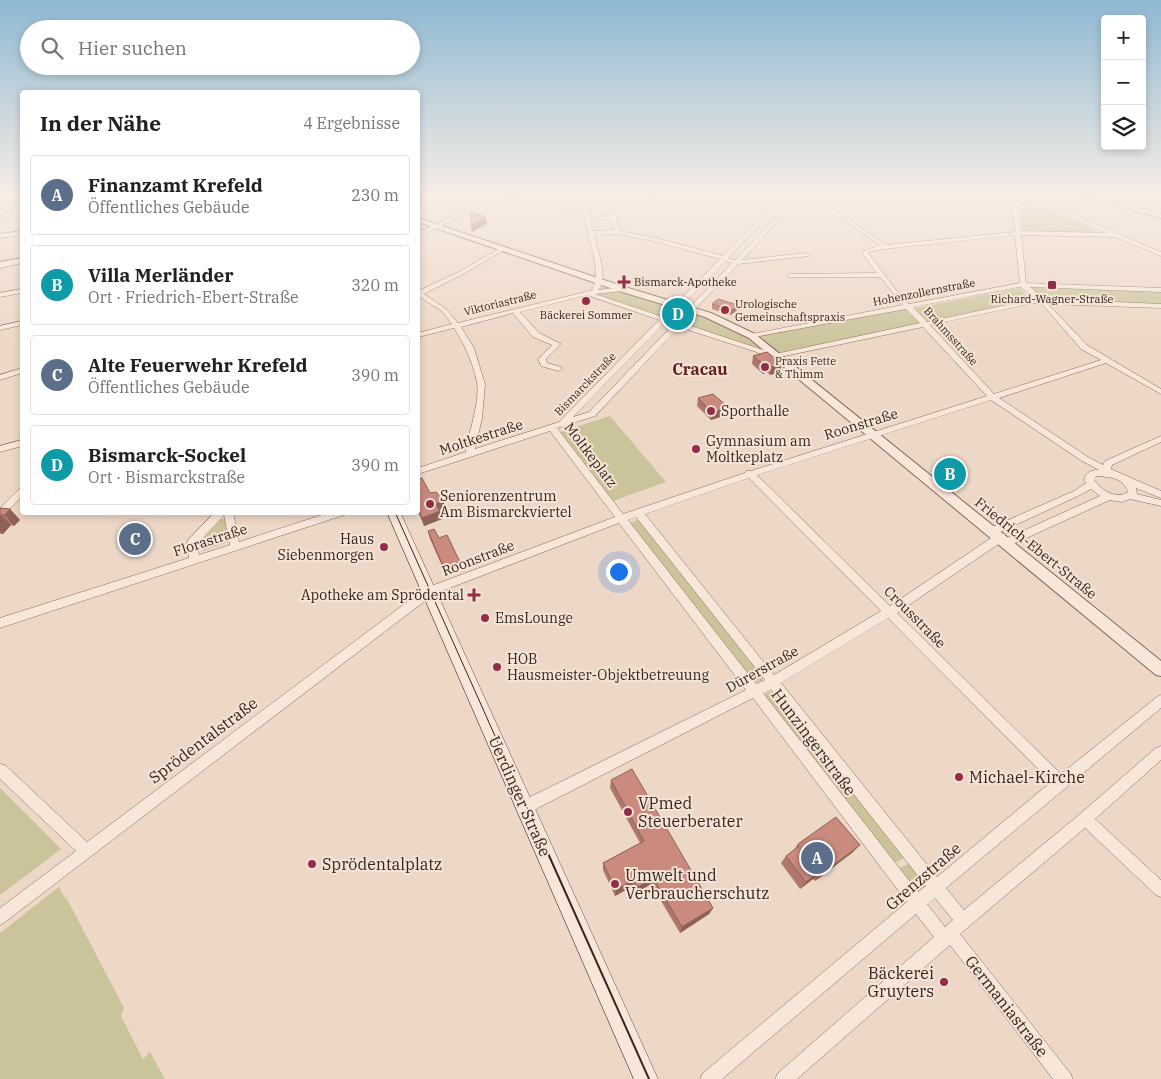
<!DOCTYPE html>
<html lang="de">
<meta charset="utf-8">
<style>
:root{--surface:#fff;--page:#f6f6f6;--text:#202124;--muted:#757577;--line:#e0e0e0;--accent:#942e48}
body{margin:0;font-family:"IBM Plex Serif",serif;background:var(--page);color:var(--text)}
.controls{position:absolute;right:15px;top:15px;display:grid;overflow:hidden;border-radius:5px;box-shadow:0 2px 8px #0003}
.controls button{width:45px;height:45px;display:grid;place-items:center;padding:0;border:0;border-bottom:1px solid var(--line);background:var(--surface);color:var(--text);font:25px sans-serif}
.you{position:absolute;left:618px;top:571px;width:18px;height:18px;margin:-12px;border:4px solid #fff;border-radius:50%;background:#1a73e8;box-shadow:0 0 0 8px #1a73e833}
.badge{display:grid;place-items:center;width:32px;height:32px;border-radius:50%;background:var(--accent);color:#fff;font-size:16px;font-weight:700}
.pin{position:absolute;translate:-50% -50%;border:2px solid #fff;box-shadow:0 1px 5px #0006}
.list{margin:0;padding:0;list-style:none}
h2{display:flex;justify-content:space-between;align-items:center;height:65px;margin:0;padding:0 20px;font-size:21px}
h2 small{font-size:16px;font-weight:400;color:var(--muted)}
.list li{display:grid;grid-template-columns:32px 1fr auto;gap:15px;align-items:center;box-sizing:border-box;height:80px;margin:0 10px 10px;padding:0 10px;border:1px solid var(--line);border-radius:5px}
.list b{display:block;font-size:19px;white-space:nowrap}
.list p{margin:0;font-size:16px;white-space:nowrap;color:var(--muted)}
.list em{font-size:16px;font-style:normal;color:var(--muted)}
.icon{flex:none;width:28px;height:28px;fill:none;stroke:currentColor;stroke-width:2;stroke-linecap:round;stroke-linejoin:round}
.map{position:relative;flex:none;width:1161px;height:1079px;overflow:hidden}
.search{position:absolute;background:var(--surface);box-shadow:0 2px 8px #0003;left:20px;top:20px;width:400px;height:55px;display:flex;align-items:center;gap:12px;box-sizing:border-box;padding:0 18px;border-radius:28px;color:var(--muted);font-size:19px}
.panel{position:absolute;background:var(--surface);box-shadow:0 2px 8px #0003;left:20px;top:90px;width:400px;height:425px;border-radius:5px}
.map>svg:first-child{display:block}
.green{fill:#cbc49a}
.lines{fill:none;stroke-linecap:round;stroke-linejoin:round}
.minor-casing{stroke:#87685c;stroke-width:1}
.tertiary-casing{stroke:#87685c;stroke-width:2}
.secondary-casing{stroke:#694a3f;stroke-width:1}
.minor{fill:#f8e7d9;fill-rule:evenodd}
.tertiary{fill:#f8e7d9;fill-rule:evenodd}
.secondary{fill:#f8e7d9;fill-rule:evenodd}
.tram-far1{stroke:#38251f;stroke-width:1}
.tram{stroke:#38251f;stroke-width:2}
.wall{fill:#ae776c}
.shaded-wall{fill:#8d6158}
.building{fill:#ca8a7d;stroke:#8d6158}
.poi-dot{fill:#942e48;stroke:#f4e4d5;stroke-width:2}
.labels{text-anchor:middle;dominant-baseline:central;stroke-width:4;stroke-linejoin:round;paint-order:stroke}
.far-poi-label{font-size:11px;fill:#38251f;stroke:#f4e4d5;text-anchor:start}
.far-street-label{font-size:11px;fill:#38251f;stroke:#f4e4d5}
.poi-label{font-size:14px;fill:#38251f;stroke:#f4e4d5;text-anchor:start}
.street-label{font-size:14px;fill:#38251f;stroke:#f4e4d5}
.far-district-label{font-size:16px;font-weight:bold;fill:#632023;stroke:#f4e4d5}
.near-street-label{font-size:16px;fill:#38251f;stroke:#f4e4d5}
.near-poi-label{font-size:16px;fill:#38251f;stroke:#f4e4d5;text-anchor:start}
</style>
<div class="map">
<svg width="1161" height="1079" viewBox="0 0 1161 1079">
<rect width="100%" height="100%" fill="#edd7c6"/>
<g class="green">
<polygon points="1029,202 1104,234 1020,231 1020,228 1023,227 1021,207 1018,206 1020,203"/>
<polygon points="1029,286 1161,291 1161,305 1043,300"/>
<polygon points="623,287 727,319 755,335 902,306 921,324 780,352 771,356 585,296 601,288"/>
<polygon points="1020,288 1031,300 927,321 915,308"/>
<polygon points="610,416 666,482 613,501 560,432"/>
<polygon points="219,518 226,519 227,542 203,551 202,537"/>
<polygon points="640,519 763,677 762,681 754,682 630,523"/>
<polygon points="772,691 775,691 841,775 829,782 764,696 767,692"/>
<polygon points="846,780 906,857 893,864 834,787"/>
<polygon points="0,788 61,849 0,895"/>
<polygon points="911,862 927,886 919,892 897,870"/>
<polygon points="59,887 64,897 66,897 124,1008 121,1016 143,1059 150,1052 165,1079 0,1079 0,933"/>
</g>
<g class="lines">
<g class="minor-casing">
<g id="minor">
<polygon points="494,196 501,196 418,237 418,233"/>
<path d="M508,196H517L584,216L579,196H585L590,217L612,215L642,197L658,196L646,199L616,218L620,231L656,238L723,256L782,196H787L728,258L735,260L796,196H801L742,260L807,253L810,255L809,256L738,264L682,323L775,354L920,323L906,309L749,338V334H752L903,305L880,277H788V275L790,274L877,273L863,254V251L880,245L848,223L832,203L811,196H820L836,201L852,221L886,245L1015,232L1012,204L1025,198L1022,196H1029L1161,252V256L1115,237L1021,235L1026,283L1161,288V292L1030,287L1044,299L1161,304V308L1048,304L1087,345L1161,389V394L1106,363L999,398L1088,457L1103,465L1105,461L1161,436V442L1112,465L1111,469L1161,491V498L1136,488L1137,494L1161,500V506L1130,499L1122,502L1110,500L1011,545H1003V541L897,613L1061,774L1157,697L1161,695V708L946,888L964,910L1080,814L1156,748L1161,746V760L1095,819L1161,880V897L1156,895L1085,828L960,934L1070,1073L1073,1079H1053L950,945L797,1079H775L778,1073L934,937L916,914L722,1079H700L703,1073L907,902L753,698L530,812L525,814L520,812L518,807L520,802L746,690L619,523L434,594L5,922L0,925V908L76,851L0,779V764L5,765L87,842L426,588L615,517L550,431L418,474V468L466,452V448C470,430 480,400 477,382C473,363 465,345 454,328L418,337V333L452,324L442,311L418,296V291L459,272L502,247L505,249L504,250L463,274L424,294L446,309L458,323L593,290L592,289C603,276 588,237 585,220ZM1030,200L1107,233L1021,231L1018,205ZM611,219L615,230L593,231L590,220ZM618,234L653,241L720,259L663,317L595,294L622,291L625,289L622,287L598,290C609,279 597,249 594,235ZM1015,235L1020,283L909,304L902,298L869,254V252L884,249ZM725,261L732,263L676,321L669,319ZM1019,287H1021L1035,299L927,322L913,307ZM587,295L659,320L559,422L475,449L482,418L485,384L474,348L461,327L513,313L533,337L552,345L538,359L541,366L558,371L562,369L561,367L547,363L546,359L561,344L539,333L520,312ZM1034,303L1042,304L1081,349L1101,360L994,394L930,325ZM665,322L673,325L589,412L573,417ZM679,327L775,358L923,327L987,396L751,471H746L745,473L623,514L557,428L595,416ZM991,400L1082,461L1099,470C1091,470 1086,472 1084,480L1086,483L1074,491L990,528L988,531L990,534H996L1080,495L1091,489L1100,496L1005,539V534H997L890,606L757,475ZM1096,476C1109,477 1123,477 1128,492C1116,500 1101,490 1094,480ZM749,478L881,611L774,675L645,514ZM636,517L765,680L756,684L628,520ZM888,618L1051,782L937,877L781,683ZM771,689L926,886L918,892L763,693ZM935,898L953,920L945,927L927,904Z"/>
<polygon points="22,203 22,207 0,222 0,217"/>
<polygon points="22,231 22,235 0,238 0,234"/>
<polygon points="22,289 22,293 0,297 0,293"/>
<polygon points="22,321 22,325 0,330 0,326"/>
<polygon points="19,369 22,369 22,373 0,380 0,375"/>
<polygon points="22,440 22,446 0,452 0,446"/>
<polygon points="22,488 22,496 3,516 0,517 0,508 19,489"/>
<path d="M215,512H233L239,542L331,512H349L347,514L0,628V618L189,558L187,543L188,540ZM224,515L230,545L199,555L197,544Z"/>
</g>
</g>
<g class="tertiary-casing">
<polygon id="tertiary" points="418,218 625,287 711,313 755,334 1161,661 1161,676 1156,675 749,338 705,317 619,291 418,222"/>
</g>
<g class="secondary-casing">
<g id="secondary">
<polygon points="1082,196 1101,197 1161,214 1161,218"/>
<polygon points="22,258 22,263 0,268 0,262"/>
<polygon points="387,512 400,512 658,1079 634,1079"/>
</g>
</g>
<use href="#minor" class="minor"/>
<use href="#tertiary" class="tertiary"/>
<use href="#secondary" class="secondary"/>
<polyline class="tram-far1" points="395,512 529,812"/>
<polyline class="tram" points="529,811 649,1079"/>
</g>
<g class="wall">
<polygon points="712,304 737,310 731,315 712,309"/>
<polygon points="767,352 780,372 770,375 767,372 763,374 752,364 753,356"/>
<polygon points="698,398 726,415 711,420 697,406"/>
<polygon points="940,466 963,469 960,474 948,480 937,471"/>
<polygon points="418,479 430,493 443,500 445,507 439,510 442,519 424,526 418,512"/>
<polygon points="0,508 10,509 20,520 14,526 11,525 3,534 0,534"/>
<polygon points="428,531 439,538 460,562 462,569 446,575 430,539"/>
<polygon points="611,780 713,908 709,914 680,933 651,884 636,893 631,887 615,896 603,870 603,863 640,843 610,788"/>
<polygon points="798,844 853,852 815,881 813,879 800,889 781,863 786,856 793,851"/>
</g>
<g class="shaded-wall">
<polygon points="486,217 487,224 472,232 471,225"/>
<polygon points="738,305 737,310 731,315 732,310"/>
<polygon points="782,364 780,372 770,375 772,367"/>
<polygon points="769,365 767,372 763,374 765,366"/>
<polygon points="728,407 726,415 711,420 712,413"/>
<polygon points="963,469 960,474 948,480 951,474"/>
<polygon points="443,500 445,507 437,511 436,504"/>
<polygon points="10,509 20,520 14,526 5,515"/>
<polygon points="440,511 442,519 424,526 422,518"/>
<polygon points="1,515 11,525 3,534 0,531 0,516"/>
<polygon points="460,562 462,569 446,575 444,568"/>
<polygon points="860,845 853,852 815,881 821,875"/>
<polygon points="819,872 813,879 800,889 806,882"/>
<polygon points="653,878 651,884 636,893 638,887"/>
<polygon points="633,880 631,887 615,896 616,890"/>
<polygon points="713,908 709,914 680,933 682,927"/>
</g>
<g class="building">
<polygon points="471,212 486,217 471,225"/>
<polygon points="718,299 738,305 732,310 712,304"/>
<polygon points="767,352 782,364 772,367 769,365 765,366 753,356"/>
<polygon points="713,394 728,407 712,413 698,398"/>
<polygon points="953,461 963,469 951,474 940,466"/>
<polygon points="422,478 430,493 436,492 443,500 436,504 440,511 422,518 418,508 418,479"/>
<polygon points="0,508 10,509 5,515 1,515 0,516"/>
<polygon points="434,529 439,538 447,535 460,562 444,568 428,531"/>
<polygon points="632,769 713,908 682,927 653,878 638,887 633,880 616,890 603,863 644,841 611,780"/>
<polygon points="836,817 860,845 821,875 819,872 806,882 786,856 799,846 798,844"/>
</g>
<linearGradient id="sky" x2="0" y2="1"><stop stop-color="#8eb9d3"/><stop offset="0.56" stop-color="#f7ede5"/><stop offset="1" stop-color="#f7ede5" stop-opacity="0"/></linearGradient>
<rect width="1161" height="347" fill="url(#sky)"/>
<g class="poi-dot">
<path d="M621.5 274.5h5v5h5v5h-5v5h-5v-5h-5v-5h5z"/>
<rect x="1047" y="280" width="10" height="10" rx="2.5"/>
<circle cx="586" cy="301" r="5"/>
<circle cx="725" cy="310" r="5"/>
<circle cx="765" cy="367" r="5"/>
<circle cx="711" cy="411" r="5"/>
<circle cx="696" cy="449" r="5"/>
<circle cx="430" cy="504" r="5"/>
<circle cx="384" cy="547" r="5"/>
<path d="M471.5 587.5h5v5h5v5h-5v5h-5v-5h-5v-5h5z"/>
<circle cx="485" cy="618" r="5"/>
<circle cx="497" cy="667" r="5"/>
<circle cx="959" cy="777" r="5"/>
<circle cx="628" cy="812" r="5"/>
<circle cx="312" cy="864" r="5"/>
<circle cx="615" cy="884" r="5"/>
<circle cx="944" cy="982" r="5"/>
</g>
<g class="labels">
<g class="far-poi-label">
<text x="634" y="282">Bismarck-Apotheke</text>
<text x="1052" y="299" text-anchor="middle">Richard-Wagner-Straße</text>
<text x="735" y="304">Urologische<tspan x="735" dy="13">Gemeinschaftspraxis</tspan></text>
<text x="586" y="315" text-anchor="middle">Bäckerei Sommer</text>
<text x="775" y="361">Praxis Fette<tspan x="775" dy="13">&amp; Thimm</tspan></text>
</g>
<g class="far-street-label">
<text transform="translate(924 292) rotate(-11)">Hohenzollernstraße</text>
<text transform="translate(500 303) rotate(-14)">Viktoriastraße</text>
<text transform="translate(951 336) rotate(48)">Brahmsstraße</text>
<text transform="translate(585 384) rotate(-46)">Bismarckstraße</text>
</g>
<g class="poi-label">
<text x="721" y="411">Sporthalle</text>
<text x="706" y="441">Gymnasium am<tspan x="706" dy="16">Moltkeplatz</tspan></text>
<text x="440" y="496">Seniorenzentrum<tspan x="440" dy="16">Am Bismarckviertel</tspan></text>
<text x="374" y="539" text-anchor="end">Haus<tspan x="374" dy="16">Siebenmorgen</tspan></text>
<text x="464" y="595" text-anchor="end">Apotheke am Sprödental</text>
<text x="495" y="618">EmsLounge</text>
<text x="507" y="659">HOB<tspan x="507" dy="16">Hausmeister-Objektbetreuung</tspan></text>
</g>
<g class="street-label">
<text transform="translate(861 424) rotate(-17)">Roonstraße</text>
<text transform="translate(481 437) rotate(-18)">Moltkestraße</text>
<text transform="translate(591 455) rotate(53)">Moltkeplatz</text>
<text transform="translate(210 540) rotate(-18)">Florastraße</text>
<text transform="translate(1036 548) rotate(39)">Friedrich-Ebert-Straße</text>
<text transform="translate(478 558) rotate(-21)">Roonstraße</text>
<text transform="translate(915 617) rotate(45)">Crousstraße</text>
<text transform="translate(762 669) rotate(-29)">Dürerstraße</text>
</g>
<g class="far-district-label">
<text x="700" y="369">Cracau</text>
</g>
<g class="near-street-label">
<text transform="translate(203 740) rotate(-37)">Sprödentalstraße</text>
<text transform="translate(814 742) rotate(53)">Hunzingerstraße</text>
<text transform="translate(520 796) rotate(66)">Uerdinger Straße</text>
<text transform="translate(923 876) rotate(-41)">Grenzstraße</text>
<text transform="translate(1007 1006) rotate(52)">Germaniastraße</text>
</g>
<g class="near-poi-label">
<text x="969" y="777">Michael-Kirche</text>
<text x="638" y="803">VPmed<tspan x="638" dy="18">Steuerberater</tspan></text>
<text x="322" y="864">Sprödentalplatz</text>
<text x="625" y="875">Umwelt und<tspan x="625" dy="18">Verbraucherschutz</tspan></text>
<text x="934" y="973" text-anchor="end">Bäckerei<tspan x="934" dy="18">Gruyters</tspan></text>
</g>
</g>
</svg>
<div class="controls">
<button>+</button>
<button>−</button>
<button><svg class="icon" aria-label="layers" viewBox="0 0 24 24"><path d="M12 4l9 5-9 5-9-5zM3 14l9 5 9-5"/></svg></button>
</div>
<div class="you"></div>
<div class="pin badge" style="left:817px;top:858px;background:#5c6f8a">A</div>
<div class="pin badge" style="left:950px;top:474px;background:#0f9aa8">B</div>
<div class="pin badge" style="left:135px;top:539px;background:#5c6f8a">C</div>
<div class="pin badge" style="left:678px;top:314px;background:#0f9aa8">D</div>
<div class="search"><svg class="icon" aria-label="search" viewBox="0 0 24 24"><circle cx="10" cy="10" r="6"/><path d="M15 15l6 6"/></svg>Hier suchen</div>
<section class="panel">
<h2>In der Nähe<small>4 Ergebnisse</small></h2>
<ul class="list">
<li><span class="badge" style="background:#5c6f8a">A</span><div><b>Finanzamt Krefeld</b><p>Öffentliches Gebäude</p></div><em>230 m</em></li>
<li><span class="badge" style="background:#0f9aa8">B</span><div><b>Villa Merländer</b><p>Ort · Friedrich-Ebert-Straße</p></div><em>320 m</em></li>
<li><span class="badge" style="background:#5c6f8a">C</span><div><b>Alte Feuerwehr Krefeld</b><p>Öffentliches Gebäude</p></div><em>390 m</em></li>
<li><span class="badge" style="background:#0f9aa8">D</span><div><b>Bismarck-Sockel</b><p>Ort · Bismarckstraße</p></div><em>390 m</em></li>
</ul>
</section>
</div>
